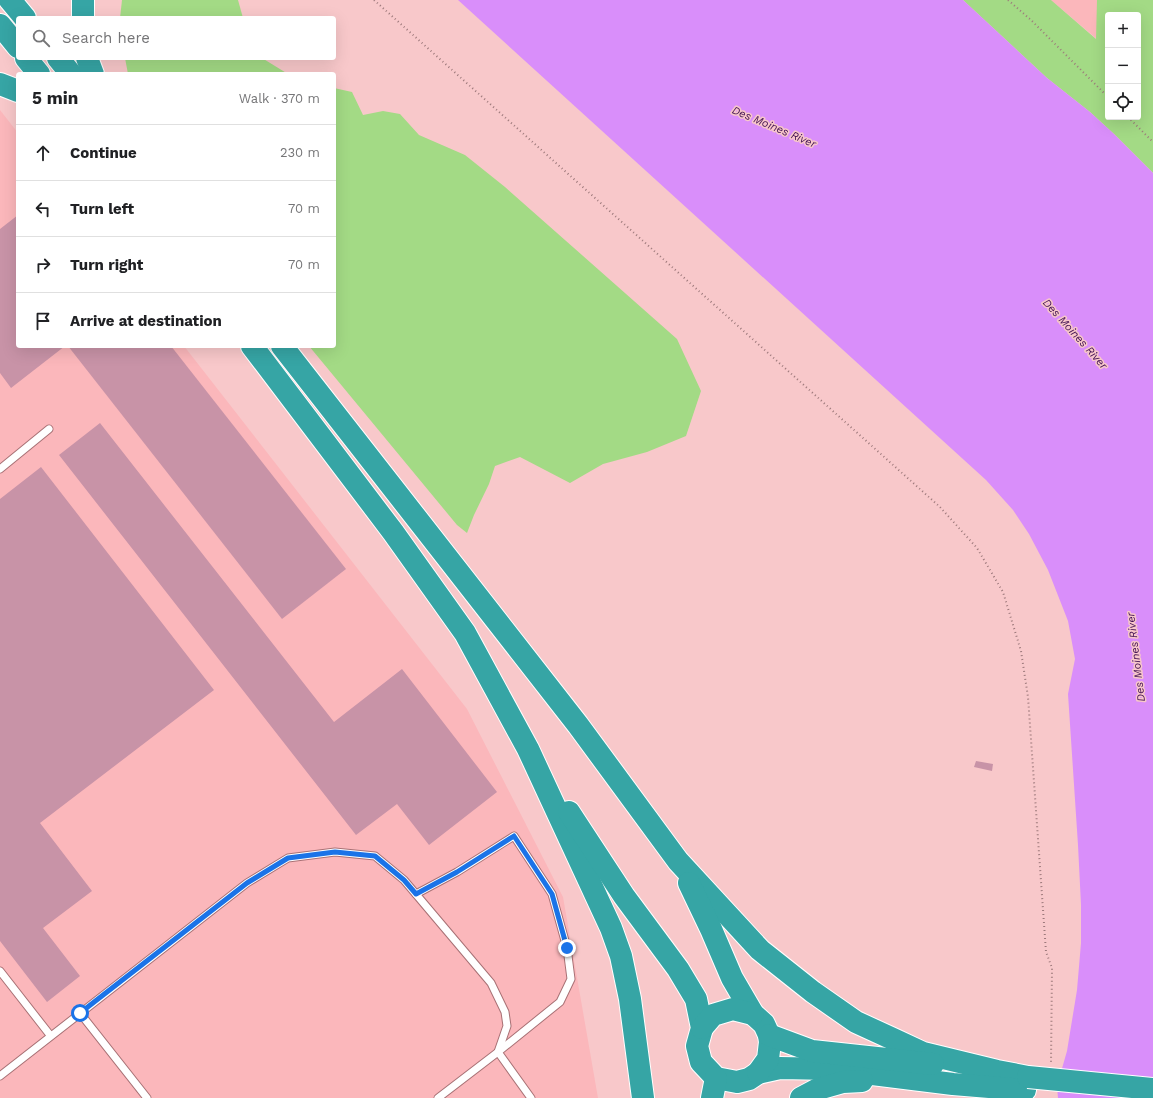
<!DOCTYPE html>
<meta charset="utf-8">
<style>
:root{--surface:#fff;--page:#f6f6f6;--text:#202124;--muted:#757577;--line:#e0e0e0}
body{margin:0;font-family:"Work Sans",sans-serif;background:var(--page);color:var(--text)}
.controls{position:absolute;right:12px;top:12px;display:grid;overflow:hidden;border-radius:4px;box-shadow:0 4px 16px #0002}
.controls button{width:36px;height:36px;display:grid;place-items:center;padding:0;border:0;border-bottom:1px solid var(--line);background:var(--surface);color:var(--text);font:20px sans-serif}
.stop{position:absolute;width:12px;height:12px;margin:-9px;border:3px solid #1a73e8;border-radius:50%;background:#fff}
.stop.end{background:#1a73e8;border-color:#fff;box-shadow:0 1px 4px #0008}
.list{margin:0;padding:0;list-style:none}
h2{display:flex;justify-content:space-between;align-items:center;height:52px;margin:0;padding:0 16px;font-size:17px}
h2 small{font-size:13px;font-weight:400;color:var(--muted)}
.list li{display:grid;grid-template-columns:26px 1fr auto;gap:12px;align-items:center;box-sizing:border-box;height:56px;padding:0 16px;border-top:1px solid var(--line)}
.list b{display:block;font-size:15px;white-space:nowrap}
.list em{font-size:13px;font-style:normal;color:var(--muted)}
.icon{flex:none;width:22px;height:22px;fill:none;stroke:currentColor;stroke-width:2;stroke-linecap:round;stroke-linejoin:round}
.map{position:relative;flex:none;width:1153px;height:1098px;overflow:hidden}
.search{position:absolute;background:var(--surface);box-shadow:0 4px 16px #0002;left:16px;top:16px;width:320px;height:44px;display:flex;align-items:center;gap:10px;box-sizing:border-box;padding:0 14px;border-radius:4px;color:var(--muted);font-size:15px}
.panel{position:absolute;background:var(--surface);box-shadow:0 4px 16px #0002;left:16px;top:72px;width:320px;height:276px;border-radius:4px}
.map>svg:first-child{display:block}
.built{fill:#fbb7bb}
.green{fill:#a3da85;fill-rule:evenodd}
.water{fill:#d98efa}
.building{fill:#c893a7}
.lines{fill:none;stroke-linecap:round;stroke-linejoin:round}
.lane-casing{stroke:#a87175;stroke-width:9}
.highway-casing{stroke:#fff;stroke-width:24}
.path{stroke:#9d797b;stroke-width:2;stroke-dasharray:1 3;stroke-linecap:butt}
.lane{stroke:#fff;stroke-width:7}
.highway{stroke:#36a5a5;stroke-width:22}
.highway-bridge-casing{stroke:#fff;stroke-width:24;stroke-linecap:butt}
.highway-bridge{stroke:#36a5a5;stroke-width:22}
.route{stroke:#1a73e8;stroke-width:5}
.labels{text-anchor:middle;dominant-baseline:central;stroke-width:3;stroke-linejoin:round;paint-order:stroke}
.water-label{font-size:11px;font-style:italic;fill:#421154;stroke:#f8c8ca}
</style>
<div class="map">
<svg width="1153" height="1098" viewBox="0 0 1153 1098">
<rect width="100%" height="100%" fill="#f8c8ca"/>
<g class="built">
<polygon points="1051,0 1097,0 1097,39"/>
<polygon points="0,110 18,133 18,346 184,346 467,709 563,897 598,1098 0,1098"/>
</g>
<g class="green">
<polygon points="122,0 238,0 243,18 120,18"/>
<path d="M963,0H1051L1096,39L1097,0H1153V173L1114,134L1090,112L1047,78ZM1108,15H1138V117H1108Z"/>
<polygon points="125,58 262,58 288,74 128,74"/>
<polygon points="334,88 352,92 363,115 383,111 400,114 419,135 465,155 505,187 677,339 701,391 686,436 647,452 603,464 570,483 520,457 495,466 489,484 474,515 467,533 457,525 309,346 334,346"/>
</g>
<polygon class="water" points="458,0 963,0 1047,78 1090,112 1114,134 1153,173 1153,1098 1058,1098 1057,1086 1067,1051 1077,990 1081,943 1081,905 1078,845 1068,694 1075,659 1068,621 1048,570 1029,534 1013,510 986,480"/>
<g class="building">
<polygon points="18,215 18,346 65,346 11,388 0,373 0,229"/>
<polygon points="68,346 171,346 346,569 282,619"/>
<polygon points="100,423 334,722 402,669 497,792 429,845 397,804 356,835 59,455"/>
<polygon points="41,467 214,690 40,823 92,891 43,928 80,976 47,1002 0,941 0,499"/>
<polygon points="976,761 993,764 992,771 974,767"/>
</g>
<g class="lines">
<g class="lane-casing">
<g id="lane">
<polyline points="0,469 49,429"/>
<polyline points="416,894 457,872 514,836 552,894 567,948 571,979 560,1002 498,1052 531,1098"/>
<polyline points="0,971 50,1035"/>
<polyline points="80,1013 147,1098"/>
<polyline points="0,1076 247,883 288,858 335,852 375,856 404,880 491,983 505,1012 507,1026 498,1052 438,1098"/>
</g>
</g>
<g class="highway-casing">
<g id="highway">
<polyline points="10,0 25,18"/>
<polyline points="83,0 83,18"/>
<polyline points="0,25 18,47"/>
<polyline points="26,58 39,74"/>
<polyline points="58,58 71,74"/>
<polyline points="87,58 93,74"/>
<polyline points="0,84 18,91"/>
<polyline points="252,346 393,532 465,633 528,749 611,928 621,956 630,999 643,1098"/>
<polyline points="282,346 578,725 678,861 760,950 813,992 856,1022 893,1039 923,1053 997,1071 1028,1077"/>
<polyline points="569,812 624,896 678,969 696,999 702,1028 697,1046 701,1062 716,1078 737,1082 749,1079 758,1073 780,1068 832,1069 953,1084 1025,1090"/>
<polyline points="689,883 711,929 732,978 753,1014 764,1024 769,1035 770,1042 768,1059 758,1073"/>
<polyline points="702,1028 713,1015 733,1009 753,1014"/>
<polyline points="769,1035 812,1051 933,1064"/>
<polyline points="712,1098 716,1078"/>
<polyline points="801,1098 818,1089 843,1082 862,1081"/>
</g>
</g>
<g class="path">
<polyline points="374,0 940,507 977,548 1003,592 1021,651 1028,697 1046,952 1052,968 1051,1064"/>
<polyline points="1008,0 1031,20 1108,97"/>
<polyline points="1128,117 1153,142"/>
</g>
<use href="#lane" class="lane"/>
<use href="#highway" class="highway"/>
<g class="highway-bridge-casing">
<polyline id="highway-bridge" points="1028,1077 1153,1089"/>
</g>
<use href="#highway-bridge" class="highway-bridge"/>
</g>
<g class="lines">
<polyline class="route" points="80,1013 247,883 288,858 335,852 375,856 404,880 416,894 457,872 514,836 552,894 567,948"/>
</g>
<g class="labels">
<g class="water-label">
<text transform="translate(774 127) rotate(23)">Des Moines River</text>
<text transform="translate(1075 334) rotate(48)">Des Moines River</text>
<text transform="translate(1136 657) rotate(-97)">Des Moines River</text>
</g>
</g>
</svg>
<div class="controls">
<button>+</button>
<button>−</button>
<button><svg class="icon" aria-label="locate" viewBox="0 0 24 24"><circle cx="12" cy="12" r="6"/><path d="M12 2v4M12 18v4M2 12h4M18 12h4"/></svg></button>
</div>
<div class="stop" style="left:80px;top:1013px"></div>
<div class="stop end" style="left:567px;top:948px"></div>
<div class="search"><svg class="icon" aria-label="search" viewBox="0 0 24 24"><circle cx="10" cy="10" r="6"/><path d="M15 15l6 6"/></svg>Search here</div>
<section class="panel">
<h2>5 min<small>Walk · 370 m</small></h2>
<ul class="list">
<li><svg class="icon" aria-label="ahead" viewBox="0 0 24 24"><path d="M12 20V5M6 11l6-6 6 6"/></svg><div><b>Continue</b></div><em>230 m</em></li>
<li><svg class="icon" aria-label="left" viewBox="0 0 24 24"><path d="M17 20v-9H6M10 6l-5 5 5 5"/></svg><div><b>Turn left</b></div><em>70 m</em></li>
<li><svg class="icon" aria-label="right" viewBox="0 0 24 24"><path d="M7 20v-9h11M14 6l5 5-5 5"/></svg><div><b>Turn right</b></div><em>70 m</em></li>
<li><svg class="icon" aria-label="arrive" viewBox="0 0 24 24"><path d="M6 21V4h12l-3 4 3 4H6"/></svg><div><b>Arrive at destination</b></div></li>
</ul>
</section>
</div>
